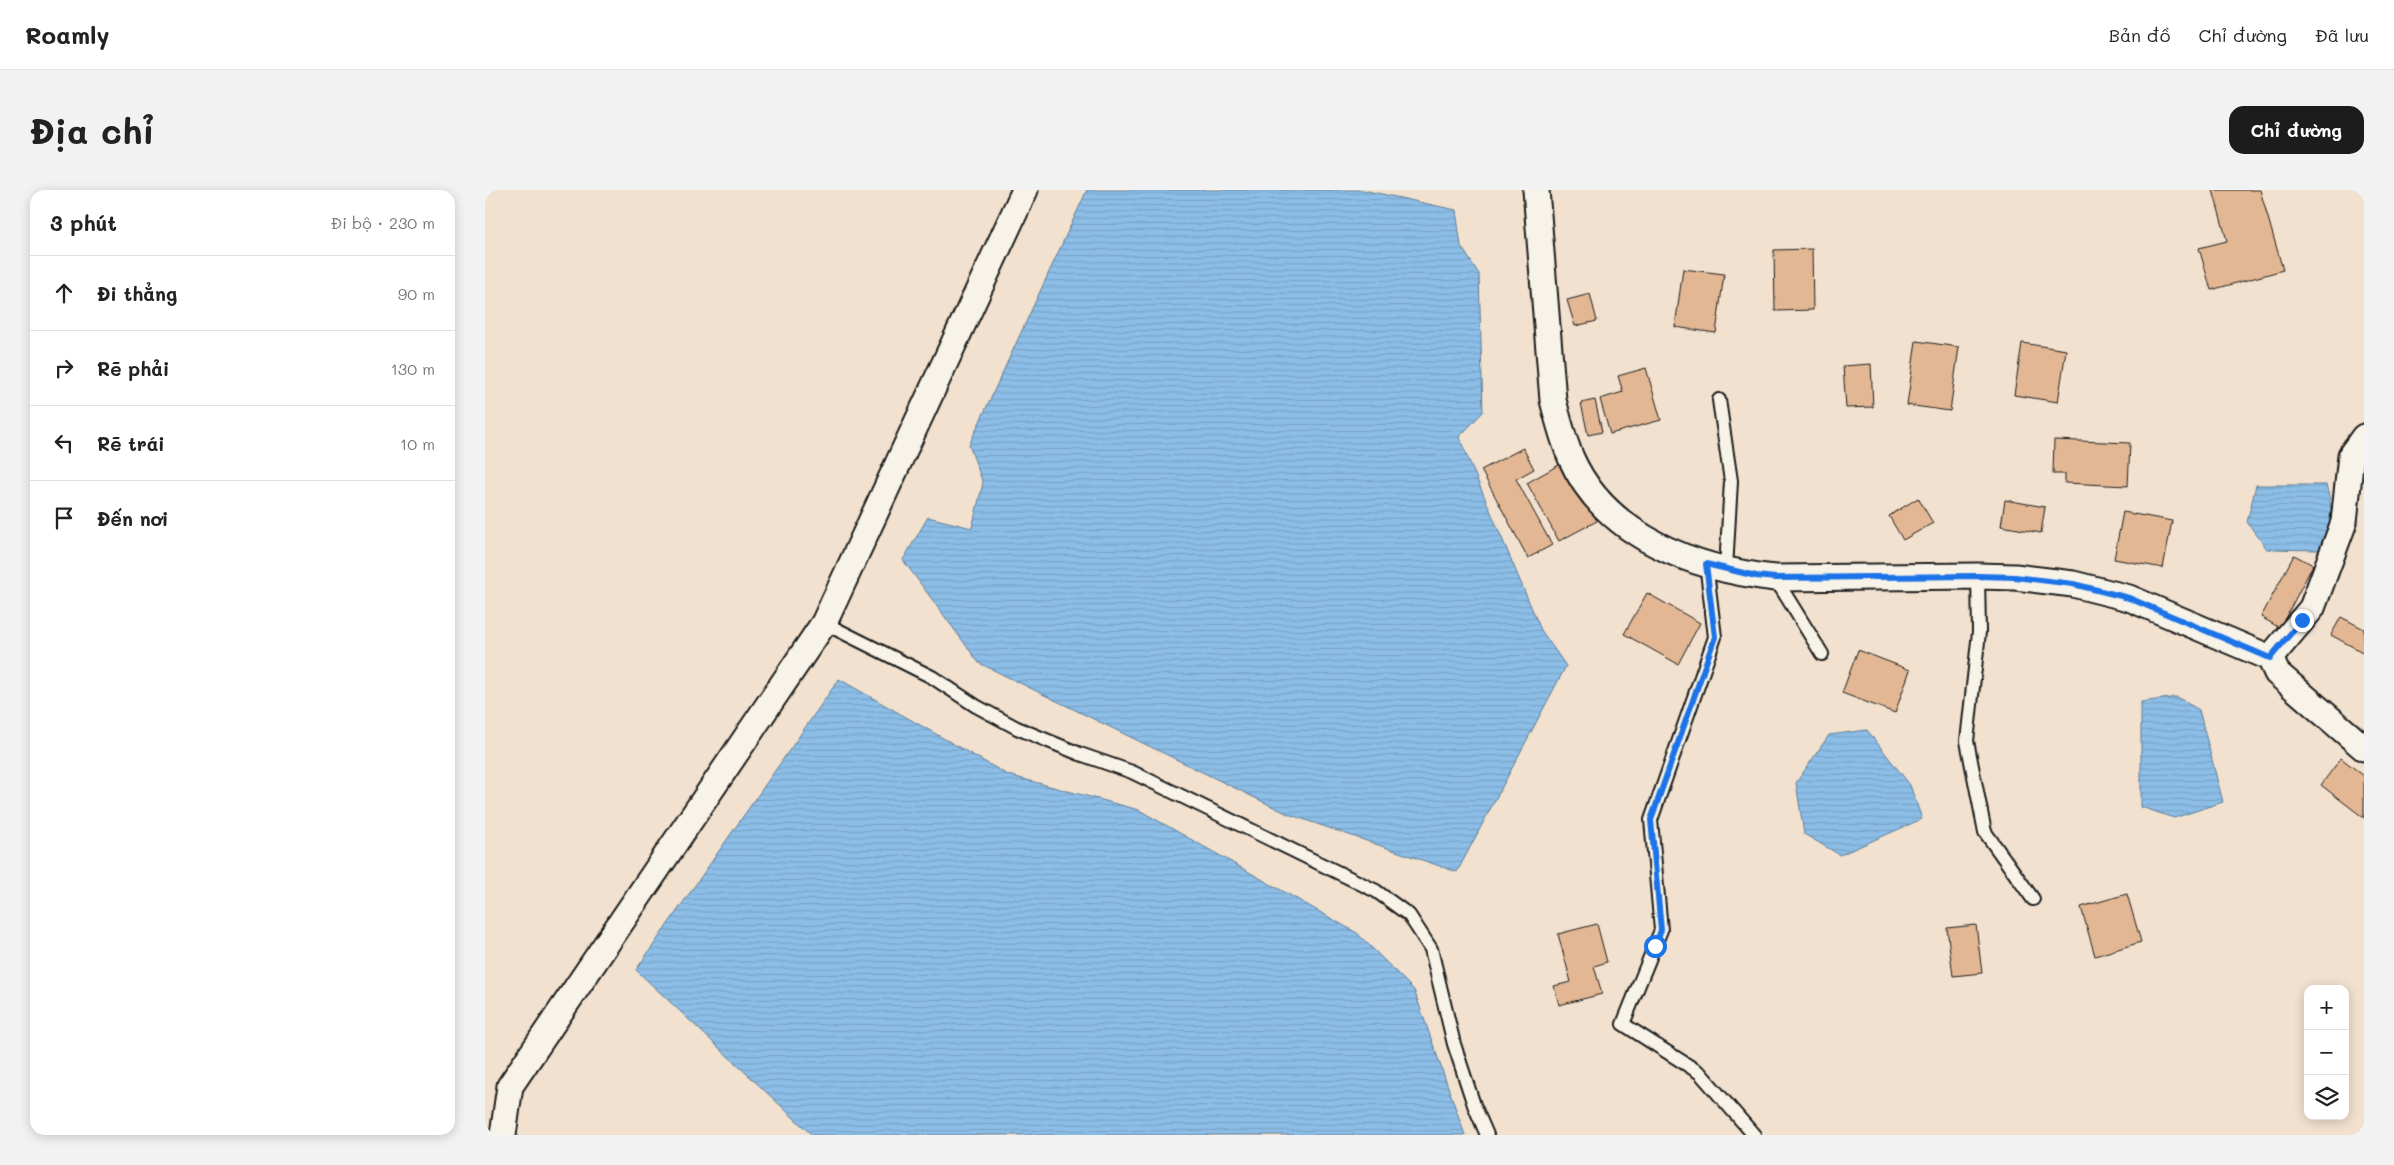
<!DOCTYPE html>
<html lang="vi">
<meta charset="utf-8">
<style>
:root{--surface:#fff;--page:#f2f2f2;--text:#222;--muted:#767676;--line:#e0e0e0;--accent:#1c1c1c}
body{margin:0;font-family:Mali,sans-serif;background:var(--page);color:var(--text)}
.controls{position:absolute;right:15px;bottom:15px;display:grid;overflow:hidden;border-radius:10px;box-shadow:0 2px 12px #0003}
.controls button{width:45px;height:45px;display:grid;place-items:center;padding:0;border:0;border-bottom:1px solid var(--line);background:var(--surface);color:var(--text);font:25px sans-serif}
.stop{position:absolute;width:15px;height:15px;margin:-11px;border:4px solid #1a73e8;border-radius:50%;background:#fff}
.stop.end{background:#1a73e8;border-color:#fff;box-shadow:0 1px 5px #0008}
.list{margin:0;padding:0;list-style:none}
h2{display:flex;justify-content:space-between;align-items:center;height:65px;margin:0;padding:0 20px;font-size:21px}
h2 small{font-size:16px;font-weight:400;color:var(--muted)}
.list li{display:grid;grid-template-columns:32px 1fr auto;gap:15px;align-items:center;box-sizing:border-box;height:75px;padding:0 20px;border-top:1px solid var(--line)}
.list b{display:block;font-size:19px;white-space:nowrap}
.list em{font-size:16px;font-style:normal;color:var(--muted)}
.icon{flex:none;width:28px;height:28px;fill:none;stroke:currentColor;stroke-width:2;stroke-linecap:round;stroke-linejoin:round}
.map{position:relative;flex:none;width:1879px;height:945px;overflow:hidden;border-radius:15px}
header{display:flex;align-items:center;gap:30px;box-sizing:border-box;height:70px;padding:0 25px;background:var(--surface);border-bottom:1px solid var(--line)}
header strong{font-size:24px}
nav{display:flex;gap:28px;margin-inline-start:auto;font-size:18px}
.intro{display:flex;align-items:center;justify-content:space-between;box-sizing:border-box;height:120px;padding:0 30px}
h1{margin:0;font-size:35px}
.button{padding:12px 22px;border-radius:15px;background:var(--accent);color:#fff;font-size:18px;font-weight:700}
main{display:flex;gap:30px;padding:0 30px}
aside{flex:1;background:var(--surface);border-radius:15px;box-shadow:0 2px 12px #0003}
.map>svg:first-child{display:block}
.water{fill:url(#water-rules);stroke:#5f7d96}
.building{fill:#e3b793;stroke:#1c1c1c}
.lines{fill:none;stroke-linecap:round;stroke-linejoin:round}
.lane-casing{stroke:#1c1c1c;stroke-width:16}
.street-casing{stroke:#1c1c1c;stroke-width:29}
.lane{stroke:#f7f3e8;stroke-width:12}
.street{stroke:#f7f3e8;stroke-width:25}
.route{stroke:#1a73e8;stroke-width:6}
</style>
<header>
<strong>Roamly</strong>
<nav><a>Bản đồ</a><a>Chỉ đường</a><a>Đã lưu</a></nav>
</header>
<div class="intro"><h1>Địa chỉ</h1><a class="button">Chỉ đường</a></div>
<main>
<aside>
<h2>3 phút<small>Đi bộ · 230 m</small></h2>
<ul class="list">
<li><svg class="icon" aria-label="ahead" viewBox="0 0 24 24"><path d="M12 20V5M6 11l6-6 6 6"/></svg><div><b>Đi thẳng</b></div><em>90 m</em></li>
<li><svg class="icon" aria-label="right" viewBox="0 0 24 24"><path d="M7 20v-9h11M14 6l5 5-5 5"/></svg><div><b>Rẽ phải</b></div><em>130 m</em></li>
<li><svg class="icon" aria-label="left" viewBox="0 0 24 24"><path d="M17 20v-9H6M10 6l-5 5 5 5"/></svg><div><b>Rẽ trái</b></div><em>10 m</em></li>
<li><svg class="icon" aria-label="arrive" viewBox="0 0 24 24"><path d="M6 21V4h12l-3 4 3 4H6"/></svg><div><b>Đến nơi</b></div></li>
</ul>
</aside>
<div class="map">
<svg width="1879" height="945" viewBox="0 0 1879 945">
<defs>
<pattern id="water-rules" width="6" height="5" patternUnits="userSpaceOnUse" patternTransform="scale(1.25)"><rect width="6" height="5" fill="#8cbee8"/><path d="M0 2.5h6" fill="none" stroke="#78a3c6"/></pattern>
</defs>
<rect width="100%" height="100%" fill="#f1e1ce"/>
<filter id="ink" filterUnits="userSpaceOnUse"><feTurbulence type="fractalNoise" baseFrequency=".02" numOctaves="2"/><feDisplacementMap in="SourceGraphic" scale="10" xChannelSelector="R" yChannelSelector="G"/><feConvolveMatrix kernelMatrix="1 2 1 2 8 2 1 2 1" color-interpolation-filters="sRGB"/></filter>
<g filter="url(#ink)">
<g class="water">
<polygon points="602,0 878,0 971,20 976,56 994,84 998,222 974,247 1056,440 1081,476 972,682 803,624 494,473 418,370 443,327 487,338 498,293 484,255"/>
<path d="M1771,295H1841C1850,323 1845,333 1835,360L1782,359L1762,332Z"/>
<polygon points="354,489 523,585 654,620 872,743 929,800 980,945 327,945 151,780"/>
<polygon points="1692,507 1714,520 1738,612 1689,628 1656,617 1656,512"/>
<polygon points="1382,540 1425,595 1437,629 1355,665 1319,644 1311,593 1344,545"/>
</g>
<g class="building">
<polygon points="1728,0 1775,0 1798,80 1726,100 1714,58 1742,51"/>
<polygon points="1327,59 1328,120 1290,121 1289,60"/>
<polygon points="1198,79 1239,84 1231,143 1190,137"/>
<polygon points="1105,104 1112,131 1090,136 1082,110"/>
<polygon points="1431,151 1474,157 1465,221 1422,215"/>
<polygon points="1537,153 1581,160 1573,212 1529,205"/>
<polygon points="1386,174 1388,217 1361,218 1358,176"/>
<polygon points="1161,178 1176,230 1125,244 1115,209 1138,202 1133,186"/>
<polygon points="1110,210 1117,242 1103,245 1096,213"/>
<polygon points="1569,250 1645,253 1643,296 1580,293 1580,284 1568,284"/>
<polygon points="1038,258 1049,279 1031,289 1067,355 1043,368 996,280"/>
<polygon points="1079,272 1112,331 1074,351 1042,293"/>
<polygon points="1433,308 1448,333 1418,350 1404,326"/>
<polygon points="1520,310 1560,317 1556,343 1516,336"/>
<polygon points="1638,322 1687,331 1678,378 1629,369"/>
<polygon points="1809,365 1828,375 1795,438 1776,427"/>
<polygon points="1162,403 1215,433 1193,474 1139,444"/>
<polygon points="1856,427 1879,439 1879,463 1846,445"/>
<polygon points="1373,460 1425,480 1410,523 1357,503"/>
<polygon points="1856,568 1879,586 1879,628 1836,595"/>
<polygon points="1642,704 1656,752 1610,766 1596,717"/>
<polygon points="1112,734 1122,772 1109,776 1117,804 1074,815 1069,796 1086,792 1073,744"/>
<polygon points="1491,735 1497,783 1468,786 1462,738"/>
</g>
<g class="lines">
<g class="lane-casing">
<g id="lane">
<polyline points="1234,210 1246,291 1241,379"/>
<polyline points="1221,373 1230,447 1166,630 1176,740 1138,834 1215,883 1269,945"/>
<polyline points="1493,386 1494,442 1482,551 1500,642 1548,709"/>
<polyline points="1290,388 1337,464"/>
<polyline points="339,433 447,487 491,516 532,538 595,564 647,582 891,701 924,725 946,759 969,854 989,915 1002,945"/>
</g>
</g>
<g class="street-casing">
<g id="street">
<path d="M1051,0L1068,210C1073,230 1078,249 1086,268C1121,347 1210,379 1290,388L1493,386L1530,387L1588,394L1644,408L1785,468L1792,483L1879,558"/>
<polyline points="1785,468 1827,418 1859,332 1866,265 1879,247"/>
<polyline points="18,945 25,896 339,433 540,0"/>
</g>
</g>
<use href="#lane" class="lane"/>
<use href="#street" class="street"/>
</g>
</g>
<g class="lines" filter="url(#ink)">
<polyline class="route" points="1170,756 1176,740 1166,630 1230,447 1221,374 1271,386 1290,388 1493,386 1530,387 1588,394 1644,408 1785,468 1817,430"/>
</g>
</svg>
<div class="controls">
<button>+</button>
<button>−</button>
<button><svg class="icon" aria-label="layers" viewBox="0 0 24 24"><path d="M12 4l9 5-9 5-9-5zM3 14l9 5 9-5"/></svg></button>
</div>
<div class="stop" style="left:1170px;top:756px"></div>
<div class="stop end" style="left:1817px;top:430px"></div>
</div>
</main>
